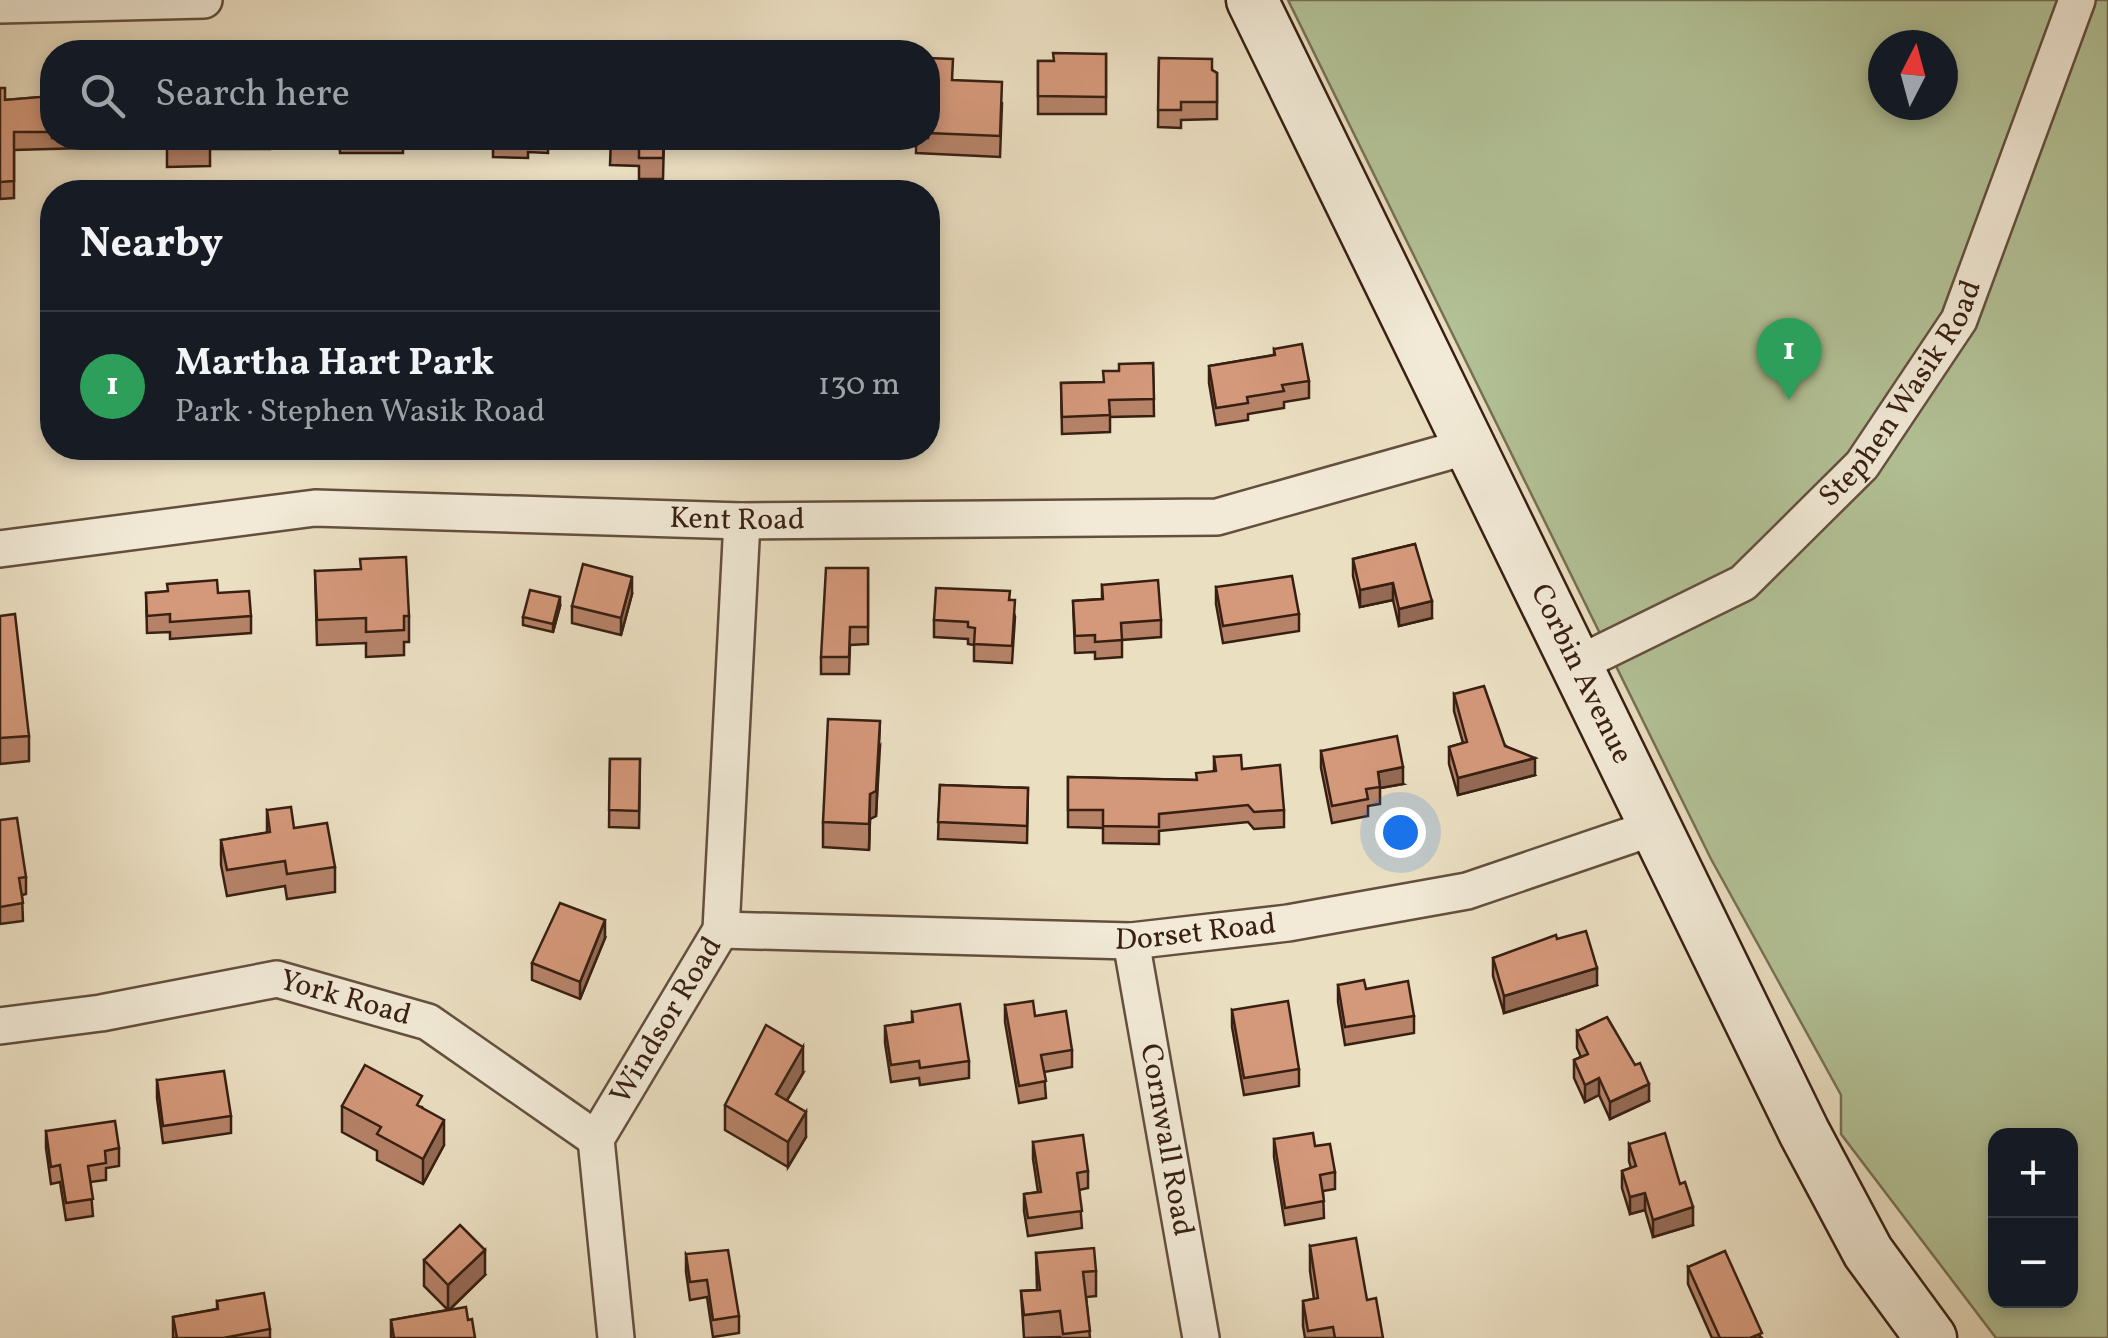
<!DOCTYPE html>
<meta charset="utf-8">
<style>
:root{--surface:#171b24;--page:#242831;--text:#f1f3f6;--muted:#9ea1a6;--line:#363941;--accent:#c59692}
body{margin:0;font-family:Vollkorn,serif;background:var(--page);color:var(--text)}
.controls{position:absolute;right:30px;bottom:30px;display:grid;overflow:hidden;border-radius:20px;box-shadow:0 5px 15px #0003}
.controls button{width:90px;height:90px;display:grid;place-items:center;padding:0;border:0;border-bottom:2px solid var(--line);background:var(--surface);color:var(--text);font:50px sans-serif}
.compass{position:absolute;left:1868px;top:30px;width:90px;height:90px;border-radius:50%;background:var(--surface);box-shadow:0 5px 15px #0003;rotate:6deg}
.you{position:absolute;left:1400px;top:832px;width:35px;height:35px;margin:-25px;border:8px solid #fff;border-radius:50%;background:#1a73e8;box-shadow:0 0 0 15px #1a73e833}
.badge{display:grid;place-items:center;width:65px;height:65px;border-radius:50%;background:var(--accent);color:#fff;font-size:32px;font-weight:700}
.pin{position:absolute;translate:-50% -82px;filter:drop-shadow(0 2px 5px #0008)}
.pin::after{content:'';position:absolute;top:52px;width:35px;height:30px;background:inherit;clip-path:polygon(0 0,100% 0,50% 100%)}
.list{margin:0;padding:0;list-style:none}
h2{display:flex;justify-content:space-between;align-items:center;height:130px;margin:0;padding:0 40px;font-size:42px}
h2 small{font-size:32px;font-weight:400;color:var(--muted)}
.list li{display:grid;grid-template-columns:65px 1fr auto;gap:30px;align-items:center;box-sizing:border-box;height:150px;padding:0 40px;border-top:2px solid var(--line)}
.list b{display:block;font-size:38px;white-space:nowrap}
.list p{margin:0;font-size:32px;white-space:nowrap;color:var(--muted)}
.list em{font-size:32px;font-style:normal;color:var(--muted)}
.icon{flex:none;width:55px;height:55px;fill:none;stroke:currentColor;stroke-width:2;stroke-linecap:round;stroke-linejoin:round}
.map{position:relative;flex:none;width:2108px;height:1338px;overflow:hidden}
.search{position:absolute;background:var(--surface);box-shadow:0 5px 15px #0003;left:40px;top:40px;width:900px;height:110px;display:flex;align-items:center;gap:25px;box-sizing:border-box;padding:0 35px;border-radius:40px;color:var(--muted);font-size:38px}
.panel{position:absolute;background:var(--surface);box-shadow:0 5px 15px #0003;left:40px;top:180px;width:900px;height:280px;border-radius:40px}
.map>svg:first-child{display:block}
.green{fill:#b3c297;stroke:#757054;stroke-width:2.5;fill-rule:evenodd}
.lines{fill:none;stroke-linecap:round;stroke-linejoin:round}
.street-casing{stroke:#644f3e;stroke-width:40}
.secondary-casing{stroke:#371f12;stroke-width:55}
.street{stroke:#f2ead7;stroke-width:35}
.secondary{stroke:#f2ead7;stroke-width:50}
.wall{fill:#b68369;stroke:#371f12;stroke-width:2.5}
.shaded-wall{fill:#946a55;stroke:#371f12;stroke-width:2.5}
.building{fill:#d4987a;stroke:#371f12;stroke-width:2.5}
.labels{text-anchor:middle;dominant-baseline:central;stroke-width:9;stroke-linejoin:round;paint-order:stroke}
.street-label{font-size:30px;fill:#371f12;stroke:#f2ead7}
</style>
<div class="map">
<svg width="2108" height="1338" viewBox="0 0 2108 1338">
<rect width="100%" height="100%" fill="#ebdfc2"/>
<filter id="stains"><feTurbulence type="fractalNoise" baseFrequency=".002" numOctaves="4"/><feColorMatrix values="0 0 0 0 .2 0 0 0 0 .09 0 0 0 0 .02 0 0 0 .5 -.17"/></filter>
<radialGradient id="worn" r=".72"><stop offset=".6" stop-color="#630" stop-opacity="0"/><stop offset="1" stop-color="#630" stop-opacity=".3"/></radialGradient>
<path class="green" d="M1288,0H2108V1338H1996L1841,1134V1095L1711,859ZM1883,45H1943V105H1883ZM1996,1136H2070V1300H1996Z"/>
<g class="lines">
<g class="street-casing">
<g id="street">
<polyline points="0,5 204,0"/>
<path id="s1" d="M0,549L315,508L742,521L1217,517L1469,446"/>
<path id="s2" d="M1576,665L1743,583L1862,465L1959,320L2077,0"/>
<path id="s3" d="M721,930L1131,941L1288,923L1467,891L1655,827"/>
<path id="s4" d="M1131,941L1201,1338"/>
<path id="s5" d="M0,1026L101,1013L277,979L428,1022L596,1139"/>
<path id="s6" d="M616,1338L596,1139L721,930L742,521"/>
</g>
</g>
<g class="secondary-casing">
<g id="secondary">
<path id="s7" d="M1252,0L1804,1132L1868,1252L1931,1338"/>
</g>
</g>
<use href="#street" class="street"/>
<use href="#secondary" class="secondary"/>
</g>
<g class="wall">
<polygon points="1106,54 1106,114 1038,114 1038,61 1054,61"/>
<polygon points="928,58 953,80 1002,103 1000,157 916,153 916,138 928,138"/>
<polygon points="1159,58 1212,70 1217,73 1217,119 1181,120 1181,128 1158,127"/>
<polygon points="0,88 5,100 52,96 52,138 120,138 120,147 14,150 14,198 0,199"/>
<polygon points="167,138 270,138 270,149 210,149 210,166 167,167"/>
<polygon points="339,138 439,138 439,146 403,147 403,153 340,153"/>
<polygon points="493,138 562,138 562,145 548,145 548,153 528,152 528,158 493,157"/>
<polygon points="595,138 664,138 663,179 639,179 639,166 610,165 611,138"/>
<polygon points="822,138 847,138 847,146 822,145"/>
<polygon points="1274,349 1309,381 1309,398 1284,402 1284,408 1248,414 1248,420 1216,425 1209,383 1209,366 1274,355"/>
<polygon points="1153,363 1154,416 1110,417 1110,432 1062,434 1061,383 1103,382 1119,371"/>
<polygon points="1415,544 1432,618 1399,626 1393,600 1360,607 1353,576 1353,559"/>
<polygon points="868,568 868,644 850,645 849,674 821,674 821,657"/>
<polygon points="315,571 409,616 409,642 404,642 404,655 366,657 366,643 317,645"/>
<polygon points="1102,585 1161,620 1161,637 1122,640 1122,657 1095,659 1095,652 1075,653 1073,601 1102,599"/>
<polygon points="1216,587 1299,614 1299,631 1223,643 1216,604"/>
<polygon points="146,593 218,593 251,616 251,633 170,639 170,632 147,633"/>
<polygon points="632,594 621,635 572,623 572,606"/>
<polygon points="1010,600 1015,617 1012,663 974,661 974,645 968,644 968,639 934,637 934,620"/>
<polygon points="560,606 553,632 523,625 523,617"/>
<polygon points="0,616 29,736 29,761 0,764"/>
<polygon points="1454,694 1535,775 1458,795 1449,764 1449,747 1463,743 1454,711"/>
<polygon points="880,746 876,816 870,819 869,850 823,847 823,822"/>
<polygon points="1321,751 1403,784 1380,788 1380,804 1368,806 1368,816 1332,823 1321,768"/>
<polygon points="1214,757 1242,769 1284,810 1284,827 1254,829 1248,822 1159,831 1159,844 1103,843 1103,828 1068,827 1068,777 1196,780 1214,771"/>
<polygon points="610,759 640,759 639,828 609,827"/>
<polygon points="940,785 1028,788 1027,843 938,839"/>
<polygon points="267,810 294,828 335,867 335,892 287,899 285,886 227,896 221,865 221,840 267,833"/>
<polygon points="0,820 26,877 26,894 22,895 23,921 0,924"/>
<polygon points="605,938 580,999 532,980 532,963"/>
<polygon points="1557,939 1597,985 1504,1013 1493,976 1493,958"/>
<polygon points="1338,985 1366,989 1414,1016 1414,1033 1345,1045 1338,1002"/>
<polygon points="1005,1005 1035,1016 1072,1050 1072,1067 1044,1072 1046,1098 1019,1103 1005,1022"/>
<polygon points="1232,1010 1299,1069 1299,1086 1244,1095 1232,1027"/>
<polygon points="912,1012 969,1061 969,1078 920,1085 919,1078 891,1082 885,1043 885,1026 912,1022"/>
<polygon points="1577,1031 1649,1101 1610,1119 1599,1095 1585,1102 1574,1078 1574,1060 1581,1057 1577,1048"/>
<polygon points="803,1073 787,1100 806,1137 788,1167 725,1130 725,1105"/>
<polygon points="157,1080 231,1116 231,1133 163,1143 157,1098"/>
<polygon points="342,1106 422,1107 444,1145 423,1184 377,1160 377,1151 342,1132"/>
<polygon points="46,1131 119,1148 119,1166 106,1168 106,1180 90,1182 93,1216 66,1220 60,1182 51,1184 46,1148"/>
<polygon points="1274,1139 1315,1146 1335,1172 1335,1189 1323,1191 1324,1218 1285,1225 1274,1157"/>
<polygon points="1033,1142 1088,1171 1088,1188 1079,1190 1082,1228 1028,1236 1024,1211 1024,1194 1038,1192 1033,1159"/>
<polygon points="1629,1144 1693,1225 1653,1237 1645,1210 1630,1214 1622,1188 1622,1171 1631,1168 1629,1161"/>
<polygon points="1310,1246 1367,1300 1383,1338 1305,1338 1303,1326 1303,1301 1314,1299 1310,1271"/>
<polygon points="1036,1253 1096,1271 1096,1296 1086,1297 1090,1338 1061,1338 1060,1337 1024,1338 1021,1291 1037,1290"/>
<polygon points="686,1254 739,1316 739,1333 713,1337 707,1297 690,1300 686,1272"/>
<polygon points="424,1260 485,1275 449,1310 468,1320 475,1338 391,1338 391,1320 448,1310 424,1286"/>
<polygon points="1688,1267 1762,1338 1712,1338 1688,1284"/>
<polygon points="217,1301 270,1329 270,1338 173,1338 173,1317 217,1309"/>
</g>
<g class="shaded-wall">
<polygon points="632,577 632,594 621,635 621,618"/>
<polygon points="1393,583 1393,600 1360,607 1360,590"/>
<polygon points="560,597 560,606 553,632 553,624"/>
<polygon points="1432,601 1432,618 1399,626 1399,609"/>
<polygon points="880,721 876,816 870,819 869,850 870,794"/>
<polygon points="1535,758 1535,775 1458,795 1458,778"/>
<polygon points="1403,767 1403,784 1380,788 1378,772"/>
<polygon points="605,920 605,938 580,999 580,982"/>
<polygon points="1597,968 1597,985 1504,1013 1504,996"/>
<polygon points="803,1047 803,1073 776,1119 776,1094"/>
<polygon points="1599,1078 1599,1095 1585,1102 1585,1085"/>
<polygon points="1649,1084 1649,1101 1610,1119 1610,1102"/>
<polygon points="806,1112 806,1137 788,1167 788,1142"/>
<polygon points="444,1120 444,1145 423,1184 423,1159"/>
<polygon points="1645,1193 1645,1210 1630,1214 1630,1197"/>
<polygon points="1693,1207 1693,1225 1653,1237 1653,1220"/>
<polygon points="485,1250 485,1275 448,1311 448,1285"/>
</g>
<g class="building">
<polygon points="1053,53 1106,54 1106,97 1038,96 1038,61 1054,61"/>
<polygon points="928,58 953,59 952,80 1002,82 1000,136 928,133"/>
<polygon points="1159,58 1212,59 1212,70 1217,73 1217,102 1181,102 1181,110 1158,110"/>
<polygon points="0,88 5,88 5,100 52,96 52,132 14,132 14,181 0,182"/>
<polygon points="167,138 210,138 210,141 167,142"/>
<polygon points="611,138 664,138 663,158 639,158 639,145 610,144"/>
<polygon points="1302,344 1309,381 1282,385 1284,391 1247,397 1248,403 1216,408 1209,366 1275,355 1274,349"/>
<polygon points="1153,363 1154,399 1109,400 1110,415 1062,417 1061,383 1104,382 1103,371 1119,371 1119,364"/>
<polygon points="1415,544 1432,601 1399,609 1393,583 1360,590 1353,559"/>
<polygon points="406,557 409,616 404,616 404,630 366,632 366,618 317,620 315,571 361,569 360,559"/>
<polygon points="583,564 632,577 621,618 572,606"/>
<polygon points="826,568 868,568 868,627 850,627 849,657 821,657"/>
<polygon points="1292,576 1299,614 1223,626 1216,587"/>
<polygon points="217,580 218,593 249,591 251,616 170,622 170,614 147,616 146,593 168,591 167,584"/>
<polygon points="1158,580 1161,620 1121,623 1122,640 1095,642 1095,635 1075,636 1073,601 1103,599 1102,585"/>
<polygon points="936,588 1010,591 1009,600 1015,600 1012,646 974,644 975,628 968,627 968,622 934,620"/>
<polygon points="530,590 560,597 553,624 523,617"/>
<polygon points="15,614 29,736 0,738 0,616"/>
<polygon points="1484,686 1505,746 1535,758 1458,778 1449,747 1467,742 1454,694"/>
<polygon points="828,719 880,721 876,791 870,794 869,824 823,822"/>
<polygon points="1397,736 1403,767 1378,772 1380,787 1366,789 1368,799 1332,806 1321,751"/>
<polygon points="1241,755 1242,769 1280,765 1284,810 1254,812 1248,805 1159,814 1159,827 1103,826 1103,810 1068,810 1068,777 1197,780 1196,773 1216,771 1214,757"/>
<polygon points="610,759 640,759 639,811 609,810"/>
<polygon points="940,785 1028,788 1027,826 938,822"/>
<polygon points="291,807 294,828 327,823 335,867 287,874 285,861 227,870 221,840 270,832 267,810"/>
<polygon points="17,818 26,877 19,878 23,903 0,907 0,820"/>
<polygon points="560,903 605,920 580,982 532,963"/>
<polygon points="1586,931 1597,968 1504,996 1493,958 1556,935 1557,939"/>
<polygon points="1364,980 1366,989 1408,981 1414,1016 1345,1027 1338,985"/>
<polygon points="1033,1001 1035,1016 1066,1011 1072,1050 1041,1055 1046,1081 1019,1086 1005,1005"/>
<polygon points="1288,1001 1299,1069 1244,1078 1232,1010"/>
<polygon points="960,1004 969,1061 920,1068 919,1061 891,1065 885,1026 913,1022 912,1012"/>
<polygon points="1607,1017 1635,1065 1640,1063 1649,1084 1610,1102 1599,1078 1585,1085 1574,1060 1588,1054 1577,1031"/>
<polygon points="766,1025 803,1047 776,1094 806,1112 788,1142 725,1105"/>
<polygon points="365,1065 422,1096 417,1105 444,1120 423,1159 377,1134 381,1127 342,1106"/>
<polygon points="224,1071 231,1116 163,1126 157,1080"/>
<polygon points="115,1121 119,1148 105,1151 106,1163 88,1166 93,1199 66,1203 60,1165 51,1167 46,1131"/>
<polygon points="1313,1133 1315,1146 1330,1144 1335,1172 1320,1175 1324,1201 1285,1208 1274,1139"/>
<polygon points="1665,1133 1680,1184 1685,1182 1693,1207 1653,1220 1645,1193 1630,1197 1622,1171 1636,1166 1629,1144"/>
<polygon points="1083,1135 1088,1171 1077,1173 1082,1211 1028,1218 1024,1194 1041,1192 1033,1142"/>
<polygon points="460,1225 485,1250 448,1285 424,1260"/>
<polygon points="1356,1238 1367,1300 1376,1298 1383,1338 1335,1338 1333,1327 1308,1331 1303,1301 1318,1298 1310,1246"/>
<polygon points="1094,1248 1096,1271 1083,1272 1090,1331 1063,1334 1060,1311 1024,1315 1021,1291 1040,1290 1036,1253"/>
<polygon points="728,1250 739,1316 713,1320 707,1280 690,1282 686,1254"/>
<polygon points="1725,1251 1762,1333 1750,1338 1720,1338 1688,1267"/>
<polygon points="264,1293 270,1329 223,1338 177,1338 173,1317 218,1309 217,1301"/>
<polygon points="466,1307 468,1320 472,1319 475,1338 394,1338 391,1320"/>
</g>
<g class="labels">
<g class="street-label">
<text stroke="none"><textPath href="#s2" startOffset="435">Stephen Wasik Road</textPath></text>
<text stroke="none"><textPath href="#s1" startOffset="740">Kent Road</textPath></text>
<text stroke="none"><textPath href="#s7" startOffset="750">Corbin Avenue</textPath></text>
<text stroke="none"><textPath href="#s3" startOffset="475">Dorset Road</textPath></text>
<text stroke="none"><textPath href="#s5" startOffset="352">York Road</textPath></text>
<text stroke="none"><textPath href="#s6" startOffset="338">Windsor Road</textPath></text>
<text stroke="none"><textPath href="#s4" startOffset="202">Cornwall Road</textPath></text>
</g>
</g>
<rect width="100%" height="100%" filter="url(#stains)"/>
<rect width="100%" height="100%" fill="url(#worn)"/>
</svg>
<div class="controls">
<button>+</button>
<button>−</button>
</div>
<svg class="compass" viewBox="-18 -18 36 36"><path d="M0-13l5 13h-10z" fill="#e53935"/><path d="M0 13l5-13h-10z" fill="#9ea1a6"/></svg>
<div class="you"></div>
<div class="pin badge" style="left:1789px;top:400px;background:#2e9e5b">1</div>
<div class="search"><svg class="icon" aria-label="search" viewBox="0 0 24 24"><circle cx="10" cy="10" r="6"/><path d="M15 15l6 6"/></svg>Search here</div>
<section class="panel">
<h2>Nearby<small></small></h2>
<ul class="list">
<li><span class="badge" style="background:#2e9e5b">1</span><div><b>Martha Hart Park</b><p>Park · Stephen Wasik Road</p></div><em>130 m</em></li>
</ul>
</section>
</div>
